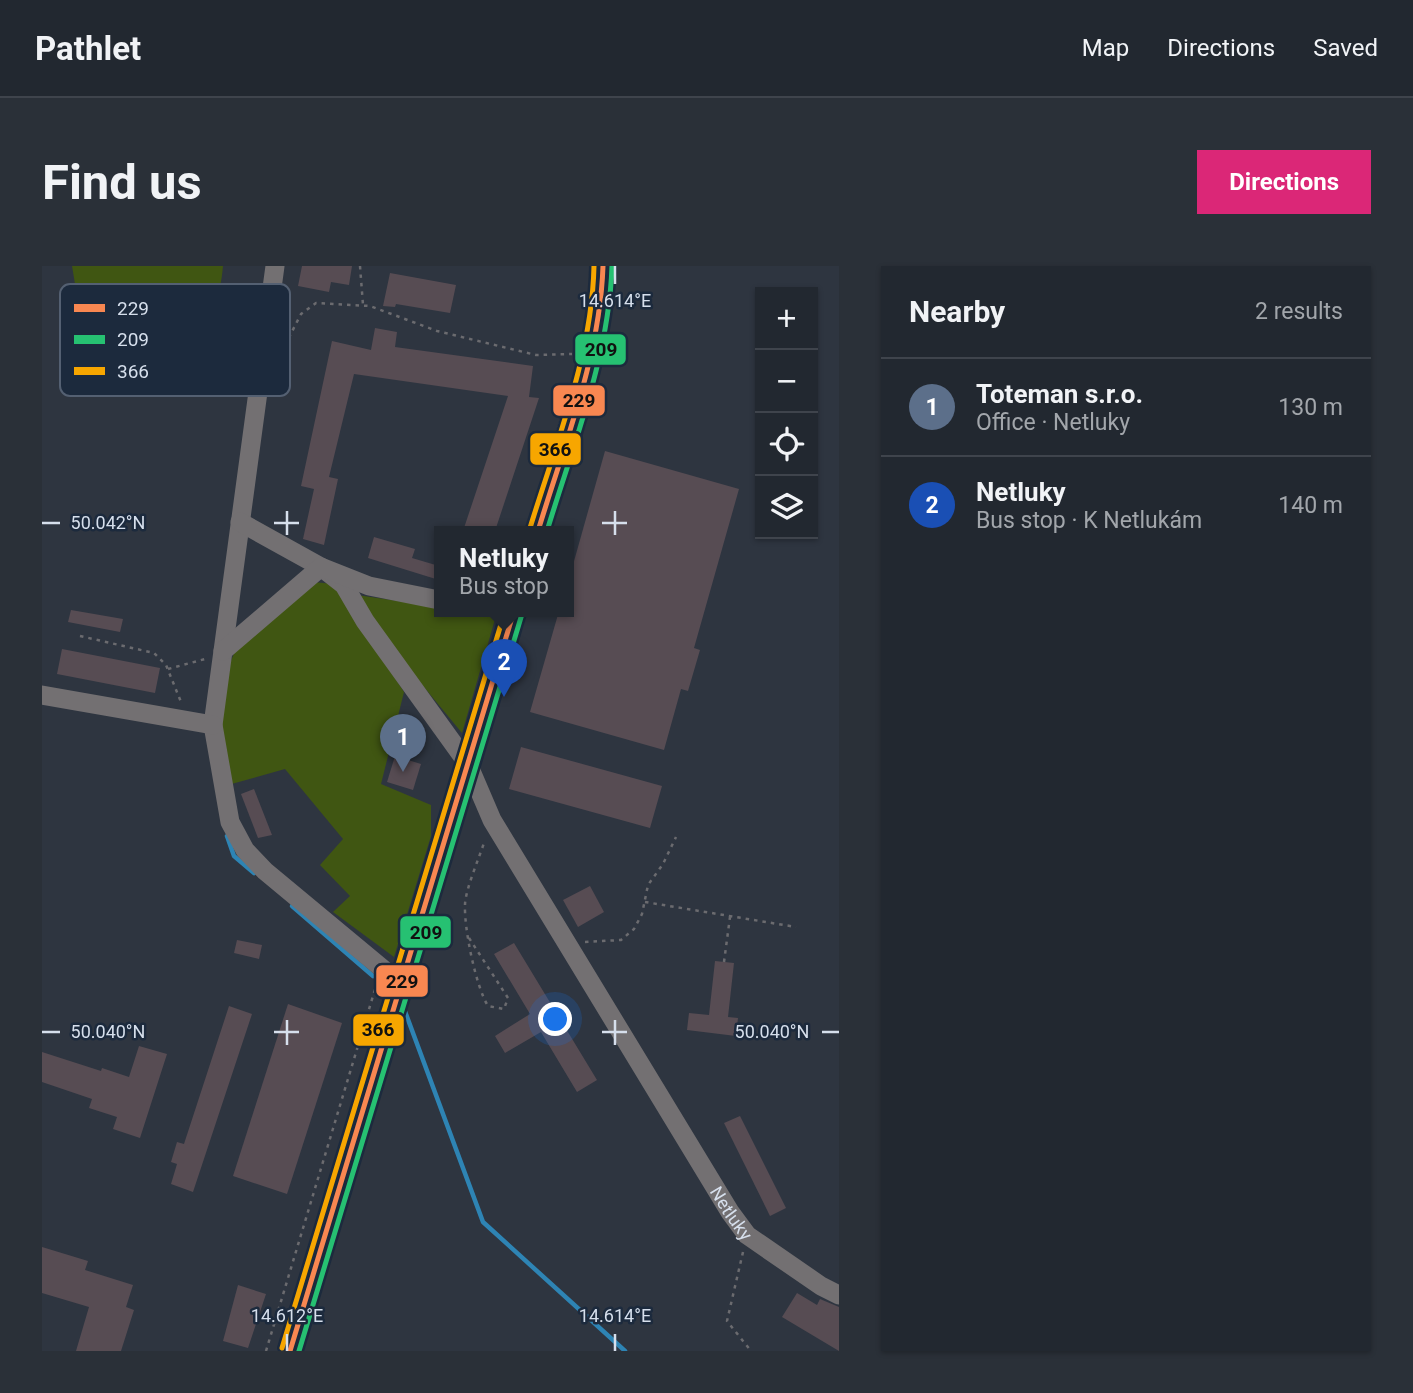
<!DOCTYPE html>
<meta charset="utf-8">
<style>
:root{--surface:#222830;--page:#2a3038;--text:#f1f3f6;--muted:#a2a6ab;--line:#3f444c;--accent:#db2777}
body{margin:0;font-family:Roboto,sans-serif;background:var(--page);color:var(--text)}
.controls{position:absolute;right:21px;top:21px;display:grid;overflow:hidden;border-radius:0px;box-shadow:0 2px 5px #0004}
.controls button{width:63px;height:63px;display:grid;place-items:center;padding:0;border:0;border-bottom:2px solid var(--line);background:var(--surface);color:var(--text);font:35px sans-serif}
.you{position:absolute;left:514px;top:754px;width:24px;height:24px;margin:-18px;border:5px solid #fff;border-radius:50%;background:#1a73e8;box-shadow:0 0 0 10px #1a73e833}
.badge{display:grid;place-items:center;width:46px;height:46px;border-radius:50%;background:var(--accent);color:#fff;font-size:23px;font-weight:700}
.pin{position:absolute;translate:-50% -58px;filter:drop-shadow(0 2px 4px #0008)}
.pin::after{content:'';position:absolute;top:37px;width:24px;height:21px;background:inherit;clip-path:polygon(0 0,100% 0,50% 100%)}
.popup{position:absolute;left:392px;top:260px;width:140px;height:91px;box-sizing:border-box;display:grid;place-content:center;border-radius:0px;background:var(--surface);filter:drop-shadow(0 2px 5px #0005);font-size:23px;white-space:nowrap;color:var(--muted)}
.popup b{font-size:26px;color:var(--text)}
.popup::after{content:'';position:absolute;left:50%;top:100%;margin-left:-14px;border:14px solid transparent;border-top-color:var(--surface)}
.list{margin:0;padding:0;list-style:none}
h2{display:flex;justify-content:space-between;align-items:center;height:91px;margin:0;padding:0 28px;font-size:30px}
h2 small{font-size:23px;font-weight:400;color:var(--muted)}
.list li{display:grid;grid-template-columns:46px 1fr auto;gap:21px;align-items:center;box-sizing:border-box;height:98px;padding:0 28px;border-top:2px solid var(--line)}
.list b{display:block;font-size:26px;white-space:nowrap}
.list p{margin:0;font-size:23px;white-space:nowrap;color:var(--muted)}
.list em{font-size:23px;font-style:normal;color:var(--muted)}
.icon{flex:none;width:38px;height:38px;fill:none;stroke:currentColor;stroke-width:2;stroke-linecap:round;stroke-linejoin:round}
.map{position:relative;flex:none;width:797px;height:1085px;overflow:hidden;border-radius:0px}
header{display:flex;align-items:center;gap:42px;box-sizing:border-box;height:98px;padding:0 35px;background:var(--surface);border-bottom:2px solid var(--line)}
header strong{font-size:33px}
nav{display:flex;gap:38px;margin-inline-start:auto;font-size:24px}
.intro{display:flex;align-items:center;justify-content:space-between;box-sizing:border-box;height:168px;padding:0 42px}
h1{margin:0;font-size:49px}
.button{padding:18px 32px;border-radius:0px;background:var(--accent);color:#fff;font-size:24px;font-weight:700}
main{display:flex;gap:42px;padding:0 42px}
aside{flex:1;background:var(--surface);border-radius:0px;box-shadow:0 2px 5px #0004}
.map>svg:first-child{display:block}
.green{fill:#405612}
.lines{fill:none;stroke-linecap:round;stroke-linejoin:round}
.stream{stroke:#2e84b4;stroke-width:4.5}
.building{fill:#574c53}
.path{stroke:#6b6b6f;stroke-width:2.5;stroke-dasharray:3.5 5;stroke-linecap:butt}
.minor{stroke:#737072;stroke-width:19}
.tertiary{stroke:#737072;stroke-width:23}
.bus-1-casing{stroke:#1c2a3d;stroke-width:10}
.bus-2-casing{stroke:#1c2a3d;stroke-width:10}
.bus-3-casing{stroke:#1c2a3d;stroke-width:10}
.bus-1{stroke:#f88751;stroke-width:5}
.bus-2{stroke:#26c172;stroke-width:5}
.bus-3{stroke:#f7a600;stroke-width:5}
.ticks{fill:none;stroke:#d6dfec;stroke-width:2.5}
.labels{text-anchor:middle;dominant-baseline:central;stroke-width:5;stroke-linejoin:round;paint-order:stroke}
.street-label{font-size:18px;fill:#d6dfec;stroke:#1c2a3d}
.key{fill:#1c2a3d;stroke:#546072;stroke-width:2}
.key-label{font-size:19px;fill:#d6dfec}
.ticks-label{font-size:18px;text-anchor:middle;fill:#d6dfec;stroke:#1c2a3d;stroke-width:5;stroke-linejoin:round;paint-order:stroke}
.line-badge{stroke:#1c2a3d;stroke-width:2.5}
.pale-badge-label{font-size:19px;text-anchor:middle;font-weight:bold;fill:#111}
</style>
<header>
<strong>Pathlet</strong>
<nav><a>Map</a><a>Directions</a><a>Saved</a></nav>
</header>
<div class="intro"><h1>Find us</h1><a class="button">Directions</a></div>
<main>
<div class="map">
<svg width="797" height="1085" viewBox="0 0 797 1085">
<rect width="100%" height="100%" fill="#2e3540"/>
<g class="green">
<path d="M30,0H181C180,9 179,24 173,31C167,40 156,46 148,52C124,68 81,97 54,71C37,55 34,22 30,0Z"/>
<polygon points="271,316 292,318 362,426 339,518 389,539 389,570 352,691 291,646 308,630 278,599 301,573 243,503 186,519 178,452 186,402 193,385"/>
<polygon points="315,329 397,341 397,345 421,345 454,350 420,467 367,403"/>
</g>
<g class="lines">
<g class="stream">
<polyline points="185,570 192,590 212,607"/>
<polyline points="250,640 331,710"/>
<polyline points="340,718 344,722"/>
<polyline points="361,740 441,956 583,1085"/>
</g>
</g>
<g class="building">
<polygon points="260,0 310,0 307,19 289,16 287,26 256,20"/>
<polygon points="348,7 414,19 408,47 354,38 353,41 341,40"/>
<polygon points="333,62 355,66 353,81 491,100 487,131 497,132 453,265 421,265 466,130 312,108 287,211 296,213 282,279 261,273 272,223 259,220 290,75 329,84"/>
<polygon points="563,185 697,223 652,382 658,384 646,425 639,423 622,484 488,446 517,345 527,345 527,313"/>
<polygon points="332,271 373,283 370,292 397,300 397,314 326,292"/>
<polygon points="29,344 81,353 78,366 26,356"/>
<polygon points="20,383 118,402 113,427 15,408"/>
<polygon points="479,481 620,520 608,562 467,523"/>
<polygon points="353,490 379,498 371,524 345,516"/>
<polygon points="212,523 230,569 216,572 199,528"/>
<polygon points="548,620 562,646 536,661 521,634"/>
<polygon points="195,674 220,679 217,693 192,687"/>
<polygon points="472,677 555,814 535,826 499,766 463,787 453,770 488,748 452,688"/>
<polygon points="673,695 692,697 686,751 696,752 694,770 645,764 647,747 667,749"/>
<polygon points="246,738 300,757 245,928 191,910"/>
<polygon points="187,740 210,748 151,926 129,918 135,898 129,896 135,876 142,878"/>
<polygon points="97,780 125,788 98,872 71,863 75,851 47,842 50,833 0,816 0,786 59,805 60,802 87,811"/>
<polygon points="698,850 744,942 728,950 682,857"/>
<polygon points="0,981 46,995 43,1004 91,1019 84,1041 92,1044 79,1085 34,1085 47,1041 0,1027"/>
<polygon points="196,1019 224,1028 206,1082 181,1075"/>
<polygon points="755,1027 775,1039 778,1033 797,1041 797,1085 740,1051"/>
</g>
<g class="lines">
<g class="path">
<polyline points="318,0 321,39"/>
<polyline points="239,87 259,48 274,37 328,40 395,65 494,89 530,88"/>
<polyline points="38,370 112,387 124,399 139,436"/>
<polyline points="126,403 163,393"/>
<polyline points="603,636 754,661"/>
<path d="M427,672L466,732L462,743L446,740C434,721 422,663 423,639C423,625 437,592 442,577"/>
<polyline points="543,676 579,674 592,663 600,648 606,619 621,598 634,571"/>
<polyline points="682,696 688,651"/>
<polyline points="701,986 685,1055 709,1085"/>
<polyline points="224,1085 334,720"/>
</g>
<g class="minor">
<polyline points="233,0 171,459 188,556 203,584 223,605 359,718"/>
<path id="s1" d="M198,256L279,301L302,319L323,355L426,498L450,554L688,946L705,969L779,1020L797,1029"/>
<polyline points="181,385 279,301 327,320 397,334"/>
<polyline points="0,429 171,459"/>
</g>
<g class="tertiary">
<polyline points="496,265 550,87 560,33 561,0"/>
<polyline points="248,1085 472,345"/>
</g>
<g class="bus-1-casing">
<g id="bus-1">
<path d="M496,265C522,179 558,91 561,0"/>
<polyline points="248,1085 472,345"/>
</g>
</g>
<g class="bus-2-casing">
<g id="bus-2">
<path d="M505,265C531,179 567,91 570,0"/>
<polyline points="257,1085 480,348"/>
</g>
</g>
<g class="bus-3-casing">
<g id="bus-3">
<path d="M488,262C514,177 550,90 552,0"/>
<polyline points="240,1082 463,345"/>
</g>
</g>
<use href="#bus-1" class="bus-1"/>
<use href="#bus-2" class="bus-2"/>
<use href="#bus-3" class="bus-3"/>
</g>
<path class="ticks" d="M573,0V18M245,245V269M573,245V269M0,257H18M232,257H257M560,257H585M245,754V779M573,754V779M0,766H18M232,766H257M560,766H585M780,766H797M245,1068V1085M573,1068V1085"/>
<g class="labels">
<g class="street-label">
<text stroke="none"><textPath href="#s1" startOffset="861">Netluky</textPath></text>
</g>
</g>
<rect x="18" y="18" width="230" height="112" rx="10" class="key"/>
<rect x="32" y="38" width="31" height="8" fill="#f88751"/>
<rect x="32" y="69" width="31" height="9" fill="#26c172"/>
<rect x="32" y="101" width="31" height="8" fill="#f7a600"/>
<g class="key-label">
<text x="75" y="49">229</text>
<text x="75" y="80">209</text>
<text x="75" y="112">366</text>
</g>
<g class="ticks-label">
<text x="573" y="41">14.614°E</text>
<text x="66" y="263">50.042°N</text>
<text x="66" y="772">50.040°N</text>
<text x="730" y="772">50.040°N</text>
<text x="245" y="1056">14.612°E</text>
<text x="573" y="1056">14.614°E</text>
</g>
<g class="line-badge">
<rect x="532" y="67" width="53" height="33" rx="7" fill="#26c172"/>
<rect x="510" y="118" width="54" height="33" rx="7" fill="#f88751"/>
<rect x="487" y="166" width="53" height="34" rx="7" fill="#f7a600"/>
<rect x="357" y="649" width="53" height="34" rx="7" fill="#26c172"/>
<rect x="333" y="698" width="54" height="34" rx="7" fill="#f88751"/>
<rect x="310" y="747" width="53" height="34" rx="7" fill="#f7a600"/>
</g>
<g class="pale-badge-label">
<text x="559" y="90">209</text>
<text x="537" y="141">229</text>
<text x="513" y="190">366</text>
<text x="384" y="673">209</text>
<text x="360" y="722">229</text>
<text x="336" y="770">366</text>
</g>
</svg>
<div class="controls">
<button>+</button>
<button>−</button>
<button><svg class="icon" aria-label="locate" viewBox="0 0 24 24"><circle cx="12" cy="12" r="6"/><path d="M12 2v4M12 18v4M2 12h4M18 12h4"/></svg></button>
<button><svg class="icon" aria-label="layers" viewBox="0 0 24 24"><path d="M12 4l9 5-9 5-9-5zM3 14l9 5 9-5"/></svg></button>
</div>
<div class="you"></div>
<div class="pin badge" style="left:361px;top:506px;background:#5c6f8a">1</div>
<div class="pin badge" style="left:462px;top:431px;background:#1a4fb4">2</div>
<div class="popup"><b>Netluky</b>Bus stop</div>
</div>
<aside>
<h2>Nearby<small>2 results</small></h2>
<ul class="list">
<li><span class="badge" style="background:#5c6f8a">1</span><div><b>Toteman s.r.o.</b><p>Office · Netluky</p></div><em>130 m</em></li>
<li><span class="badge" style="background:#1a4fb4">2</span><div><b>Netluky</b><p>Bus stop · K Netlukám</p></div><em>140 m</em></li>
</ul>
</aside>
</main>
